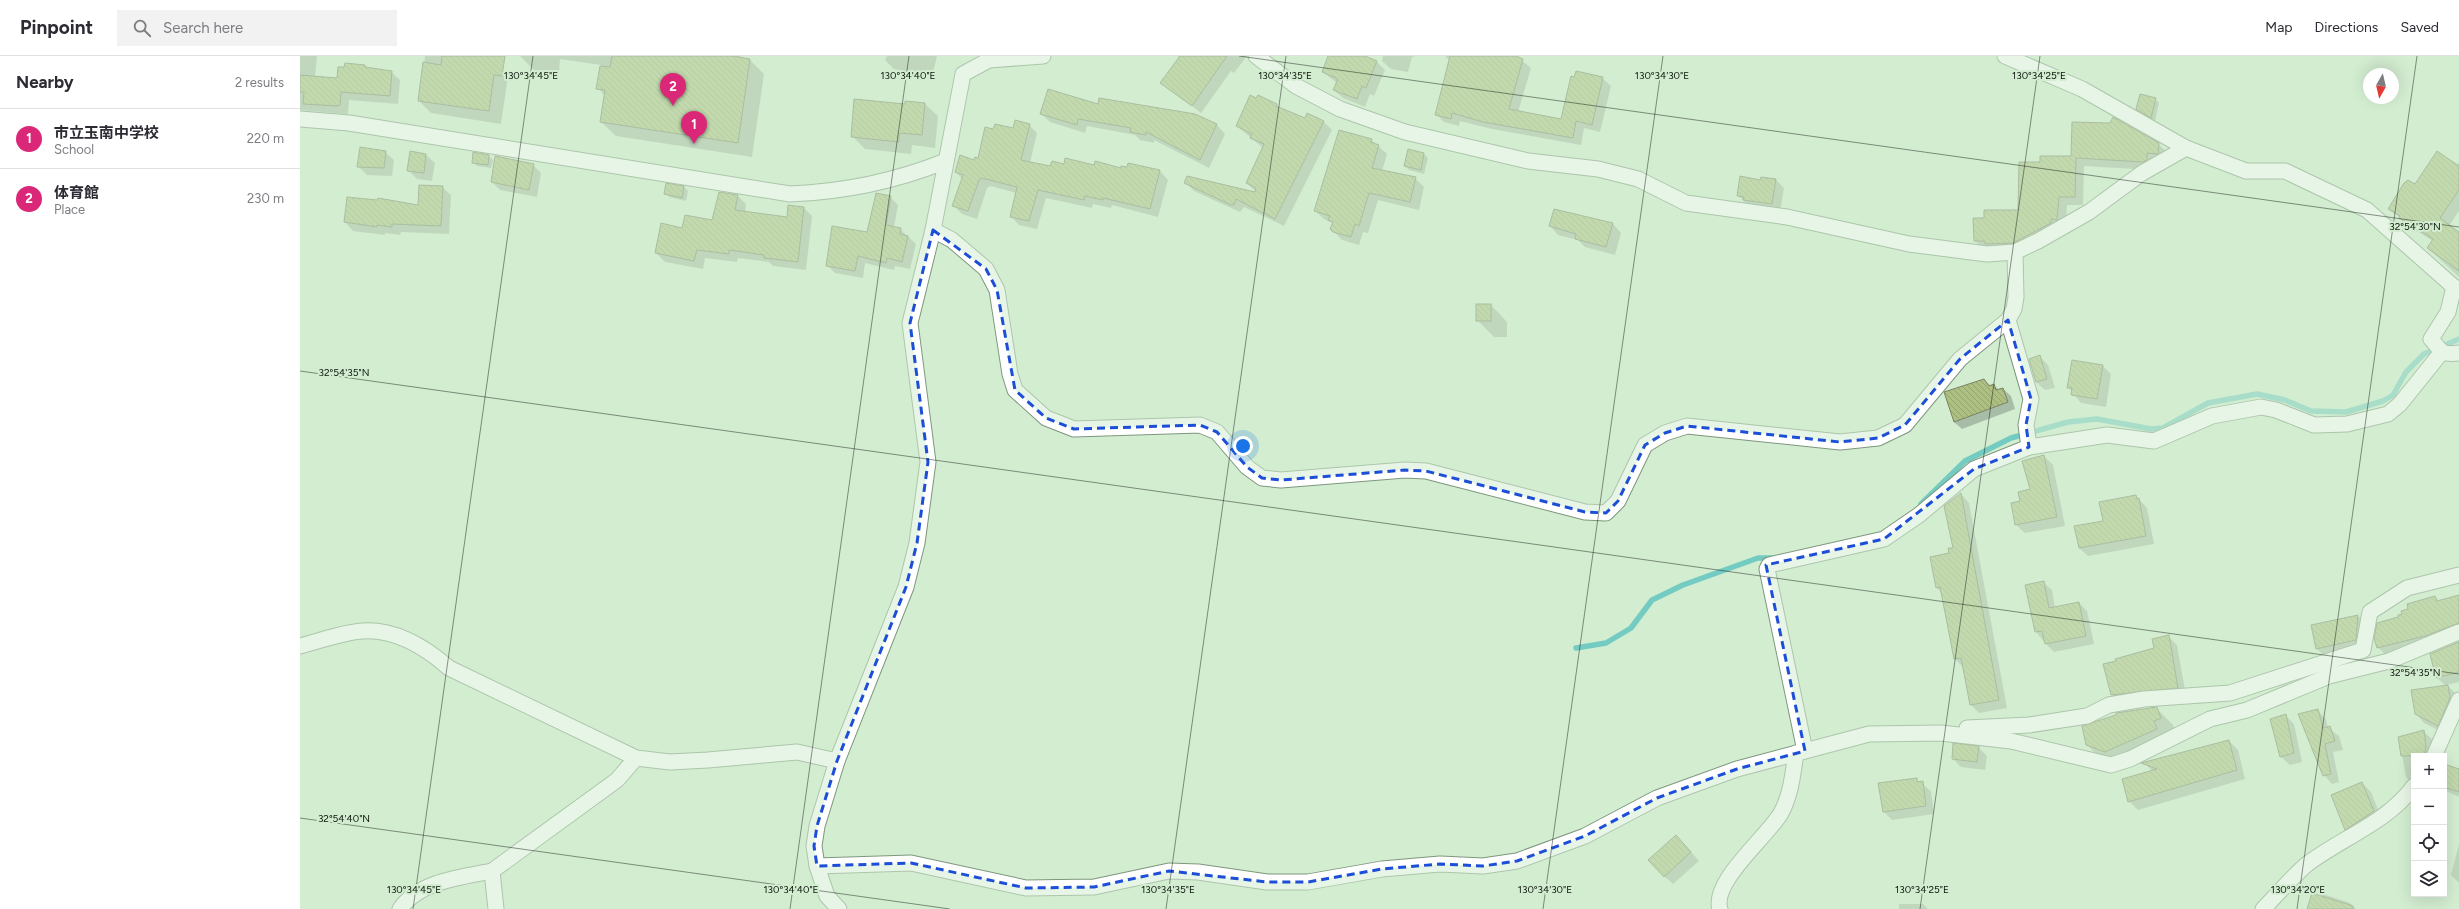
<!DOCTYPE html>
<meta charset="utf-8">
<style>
:root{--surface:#fff;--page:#f2f2f3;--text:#2b2b33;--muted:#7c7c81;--line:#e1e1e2;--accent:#db2777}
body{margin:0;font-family:Figtree,"Noto Sans JP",sans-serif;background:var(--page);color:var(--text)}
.controls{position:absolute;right:12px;bottom:12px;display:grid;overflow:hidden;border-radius:0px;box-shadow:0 4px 16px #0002}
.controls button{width:36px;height:36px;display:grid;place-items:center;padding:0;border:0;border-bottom:1px solid var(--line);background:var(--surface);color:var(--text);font:20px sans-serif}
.compass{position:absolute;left:2063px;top:12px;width:36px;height:36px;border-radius:50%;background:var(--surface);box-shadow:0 4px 16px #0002;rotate:188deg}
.you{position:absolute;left:943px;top:390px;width:14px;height:14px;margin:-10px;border:3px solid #fff;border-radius:50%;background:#1a73e8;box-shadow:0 0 0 6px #1a73e833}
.badge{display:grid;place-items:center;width:26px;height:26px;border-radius:50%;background:var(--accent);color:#fff;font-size:13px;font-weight:700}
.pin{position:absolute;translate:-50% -33px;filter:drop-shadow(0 1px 2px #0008)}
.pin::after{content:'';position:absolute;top:21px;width:14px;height:12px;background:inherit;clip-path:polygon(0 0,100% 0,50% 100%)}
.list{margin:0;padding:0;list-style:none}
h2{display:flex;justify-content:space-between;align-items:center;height:52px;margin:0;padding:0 16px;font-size:17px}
h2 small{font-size:13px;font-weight:400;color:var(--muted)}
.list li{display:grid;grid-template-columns:26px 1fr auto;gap:12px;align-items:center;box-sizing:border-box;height:60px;padding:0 16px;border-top:1px solid var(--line)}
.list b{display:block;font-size:15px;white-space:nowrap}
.list p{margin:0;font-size:13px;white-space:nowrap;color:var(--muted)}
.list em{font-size:13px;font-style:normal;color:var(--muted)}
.icon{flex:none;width:22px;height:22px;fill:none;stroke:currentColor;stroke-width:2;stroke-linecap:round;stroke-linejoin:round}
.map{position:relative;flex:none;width:2159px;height:853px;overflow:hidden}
header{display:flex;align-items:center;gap:24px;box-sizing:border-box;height:56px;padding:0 20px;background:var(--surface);border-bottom:1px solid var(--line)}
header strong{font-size:19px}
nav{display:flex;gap:22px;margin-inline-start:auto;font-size:14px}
.search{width:280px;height:36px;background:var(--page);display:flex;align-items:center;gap:10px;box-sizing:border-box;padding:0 14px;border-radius:0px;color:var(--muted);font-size:15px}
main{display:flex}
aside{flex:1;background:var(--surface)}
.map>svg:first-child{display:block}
.shadow{fill:#0003}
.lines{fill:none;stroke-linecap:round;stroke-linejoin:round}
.stream{stroke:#74cbc1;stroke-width:5.5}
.building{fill:url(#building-back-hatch);stroke:#7a8464}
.street-casing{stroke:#7e977d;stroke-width:17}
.street{stroke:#fff;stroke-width:15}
.marked{fill:none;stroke:#1d4ed8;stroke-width:3;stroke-dasharray:8 5;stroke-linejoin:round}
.ticks{fill:none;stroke:#0b140a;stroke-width:1;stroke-opacity:0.45}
.ticks-label{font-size:10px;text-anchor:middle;fill:#0b140a;stroke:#d3edd1;stroke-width:4;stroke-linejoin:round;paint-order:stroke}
</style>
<header>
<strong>Pinpoint</strong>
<div class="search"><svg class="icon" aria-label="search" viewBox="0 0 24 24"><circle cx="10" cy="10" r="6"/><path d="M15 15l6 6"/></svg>Search here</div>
<nav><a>Map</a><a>Directions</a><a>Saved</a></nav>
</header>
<main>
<aside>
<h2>Nearby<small>2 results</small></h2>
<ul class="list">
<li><span class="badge">1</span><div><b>市立玉南中学校</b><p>School</p></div><em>220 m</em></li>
<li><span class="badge">2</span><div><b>体育館</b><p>Place</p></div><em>230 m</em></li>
</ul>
</aside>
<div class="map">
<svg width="2159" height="853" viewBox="0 0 2159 853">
<defs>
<pattern id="building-back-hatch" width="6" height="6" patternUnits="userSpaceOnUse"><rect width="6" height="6" fill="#adc082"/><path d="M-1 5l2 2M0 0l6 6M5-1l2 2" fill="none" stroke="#94a46f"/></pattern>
</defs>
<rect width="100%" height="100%" fill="#d3edd1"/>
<g class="shadow">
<polygon points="0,0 17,0 15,21 38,23 64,10 67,13 91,16 100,24 98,48 49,44 48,57 46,58 0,54"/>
<polygon points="125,0 147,0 195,7 208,20 201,68 131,57 119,45"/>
<polygon points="220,0 440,0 440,2 450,4 464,18 452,101 316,80 301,66 305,40 298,32 301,9 260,3 259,16 234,14"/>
<polygon points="587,0 637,0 632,21 594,13 585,4"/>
<polygon points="877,0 947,0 934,17 931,15 901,57 862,27 880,2"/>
<polygon points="1034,0 1062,0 1077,6 1085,14 1074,40 1070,38 1065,51 1043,42 1034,34 1037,27 1023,16"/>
<polygon points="1083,0 1116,0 1112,1 1108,16 1091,13 1082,5"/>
<polygon points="1145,0 1219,0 1220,3 1231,12 1218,56 1262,64 1302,22 1311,30 1300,76 1284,72 1281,89 1192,73 1160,65 1159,70 1144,66 1136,58 1150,5"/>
<polygon points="957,43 976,48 980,53 1005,64 1008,59 1024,66 1032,74 984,170 944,151 940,156 894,135 886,127 958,138 947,127 963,92 937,70"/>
<polygon points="1855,43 1859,47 1855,65 1837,53"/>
<polygon points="625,48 638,60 635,92 612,89 611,98 565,93 552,80 606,49"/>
<polygon points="799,49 895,58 917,69 925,78 909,112 854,84 854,87 840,84 835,79 787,70 785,77 750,66 741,58"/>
<polygon points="729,69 737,77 730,107 751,112 765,109 821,113 828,112 829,108 860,115 868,124 858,161 812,149 811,152 793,148 792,152 746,142 737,173 719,169 711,160 716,137 691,130 687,132 677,163 662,158 653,149 662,123 656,116 678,103 694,75 714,74"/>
<polygon points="1071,84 1087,98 1082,115 1115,122 1124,131 1119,154 1078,144 1068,177 1063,176 1059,189 1042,184 1031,173 1033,168 1024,163 1015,155"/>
<polygon points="1858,88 1867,96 1852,114 1784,110 1783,149 1767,149 1766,172 1721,195 1683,193 1675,185 1685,163 1718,155 1741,107"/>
<polygon points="85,96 94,104 92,120 67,119 58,110"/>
<polygon points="111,97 126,99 135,107 132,125 117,123 108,114"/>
<polygon points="1124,98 1128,102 1124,118 1109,114 1105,110"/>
<polygon points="189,100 193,104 191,112 177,110 173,106"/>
<polygon points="196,101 233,109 241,117 237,141 200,134 192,126"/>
<polygon points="2159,107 2159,155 2149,170 2159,178 2159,221 2128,192 2133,185 2109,170 2090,153 2115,130"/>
<polygon points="1476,124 1484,132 1480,156 1446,148 1438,139 1461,125"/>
<polygon points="367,128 384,131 388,135 386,145 369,141 365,137"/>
<polygon points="142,131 151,139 149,178 101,176 100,179 85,177 85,179 53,175 45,166 48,142 119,150"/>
<polygon points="419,137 438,140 446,148 445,157 488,162 504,152 512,160 506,214 473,210 469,206 438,202 437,206 405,202 403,213 365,206 356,197 383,173 413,165"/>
<polygon points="590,141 598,149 594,171 600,173 616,188 610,213 595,210 594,214 565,207 563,222 535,217 527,209 567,178"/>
<polygon points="1313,168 1321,177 1315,199 1285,191 1278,184 1258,179 1250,170"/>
<polygon points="1191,249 1207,266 1207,281 1194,281 1177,264"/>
<polygon points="1740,301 1748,309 1755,332 1745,334 1736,326 1730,303"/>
<polygon points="1803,310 1811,318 1806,351 1781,347 1768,331"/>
<polygon points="1684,324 1691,330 1694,329 1699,334 1703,333 1711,340 1715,353 1662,373 1654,366"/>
<polygon points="1744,400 1753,409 1765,470 1725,477 1716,469 1712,447 1721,446 1731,434"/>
<polygon points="1661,438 1669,447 1707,652 1679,657 1671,649 1663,611 1655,603 1642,537 1637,532 1654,492"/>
<polygon points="1836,440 1847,452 1854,488 1788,500 1779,492 1804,465"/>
<polygon points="1743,526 1752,534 1755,552 1779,547 1787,555 1794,588 1754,596 1745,587 1736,576"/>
<polygon points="2159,540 2159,577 2086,600 2078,591 2099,562 2135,541 2139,545"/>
<polygon points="2058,560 2066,568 2064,592 2025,601 2017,593"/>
<polygon points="1868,580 1877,589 1886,640 1821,648 1812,639 1804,609 1855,593"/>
<polygon points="2159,596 2159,626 2147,629 2156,638 2146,678 2124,667 2116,658 2146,630 2137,622"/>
<polygon points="1856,652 1873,669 1877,679 1804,706 1787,689"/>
<polygon points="2017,654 2026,663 2028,672 2039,680 2043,694 2033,696 2039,726 2032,728 2024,719"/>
<polygon points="1985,659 1994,668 2002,706 1990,709 1981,701 1971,663"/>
<polygon points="2124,676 2133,684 2135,700 2114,700 2114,729 2106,721 2099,681"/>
<polygon points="1929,685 1938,694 1945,723 1838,754 1829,745 1852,715 1845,707"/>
<polygon points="1678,691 1687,700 1685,714 1661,711 1653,703"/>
<polygon points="2144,709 2159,714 2159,741 2144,734"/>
<polygon points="1616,723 1631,735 1634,758 1592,764 1583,755"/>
<polygon points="2062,727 2071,736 2082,764 2054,781 2046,773"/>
<polygon points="2159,788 2159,827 2151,819"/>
<polygon points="1385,789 1399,805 1373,828 1364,820"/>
<polygon points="2023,838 2050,847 2056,853 2008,853"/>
<polygon points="1599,848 1623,848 1628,853 1599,853"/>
</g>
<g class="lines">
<g class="stream">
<polyline points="1621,448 1665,405 1711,382 1768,366 1797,363 1851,373 1863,372 1908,347 1957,338 1985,344 2011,355 2046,356 2083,345 2093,339 2106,316 2124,298 2159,283"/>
<polyline points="1276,592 1306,587 1331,572 1352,544 1383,529 1458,502 1473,502"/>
</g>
</g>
<g class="building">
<polygon points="142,0 205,0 202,20 194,19 189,55 118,45 123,6 141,9"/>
<polygon points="312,0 433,0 450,3 438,87 300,66 305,34 296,33 300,10 310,11"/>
<polygon points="880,0 927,0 892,50 860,27"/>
<polygon points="1028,0 1065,0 1077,5 1066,32 1062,30 1057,43 1033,34 1038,23 1022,16"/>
<polygon points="1150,0 1215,0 1223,3 1209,53 1261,63 1271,20 1274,21 1276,15 1303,21 1292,69 1276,65 1273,82 1183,66 1152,57 1151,63 1135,59"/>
<polygon points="45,7 65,9 65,11 92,15 90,40 41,36 40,49 37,50 3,48 4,36 0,36 0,19 37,22 38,11 44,11"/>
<polygon points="748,33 798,48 799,42 895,58 917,68 900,104 846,76 846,79 830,76 831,72 778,63 777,69 740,58"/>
<polygon points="1840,38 1856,42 1851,62 1836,53"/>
<polygon points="950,39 956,42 958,39 977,48 976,50 1005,62 1007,57 1024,65 975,163 936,143 934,149 931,149 884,127 887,120 955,136 956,132 946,127 964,88 950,82 952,78 936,70"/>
<polygon points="554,43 605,48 605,45 625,47 622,79 599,77 599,86 551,81"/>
<polygon points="1813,61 1859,87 1858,98 1847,97 1847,104 1843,106 1776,102 1775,141 1759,141 1757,164 1751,163 1751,167 1713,187 1685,188 1684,185 1674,185 1673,162 1684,162 1684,154 1718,154 1719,106 1740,106 1740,100 1771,100 1772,66 1810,67"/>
<polygon points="715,64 730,68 721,104 750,110 752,105 764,108 765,102 794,109 795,105 821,112 821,110 827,111 828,107 860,114 850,153 803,142 803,144 785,140 784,144 738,134 729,165 710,161 717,131 682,122 679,124 668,155 652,150 663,119 655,116 660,99 674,104 675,101 678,102 685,71 693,73 695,68 713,72"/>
<polygon points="1039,74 1072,83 1071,86 1079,89 1072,112 1116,121 1110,146 1069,137 1059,170 1055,168 1051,181 1033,176 1030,173 1033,166 1028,164 1030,160 1014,155"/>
<polygon points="60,91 86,95 84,112 57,111"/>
<polygon points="1108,93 1124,97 1121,114 1104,110"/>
<polygon points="110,95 126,98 124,117 107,115"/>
<polygon points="2137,95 2159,110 2159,134 2140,162 2159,176 2159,215 2127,192 2133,183 2099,162 2100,160 2088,153 2104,127 2108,124 2115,128"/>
<polygon points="173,96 189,99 188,109 172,107"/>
<polygon points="195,100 234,108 229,134 191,126"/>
<polygon points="1440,120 1460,124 1461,121 1476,123 1472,148 1443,144 1444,141 1437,140"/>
<polygon points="366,127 384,130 382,142 364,138"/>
<polygon points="119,129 143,130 141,170 92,168 92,171 77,169 77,171 44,166 47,141 77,144 78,142 118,149"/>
<polygon points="419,136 438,139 435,154 487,161 488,149 504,151 498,206 464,202 464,199 429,194 429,198 397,194 394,205 355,197 361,167 382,172 385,159 412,164"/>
<polygon points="576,137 591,140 586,169 601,172 600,178 608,180 602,206 587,202 586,207 558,200 555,215 526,210 532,170 567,176"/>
<polygon points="1254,153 1313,167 1306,191 1275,183 1276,178 1249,170"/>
<rect x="1176" y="248" width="15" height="17"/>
<polygon points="1740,299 1747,323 1736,326 1729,303"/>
<polygon points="1772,304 1803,309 1797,343 1771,339 1772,332 1767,332"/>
<polygon points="1684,323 1689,330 1694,328 1696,334 1703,332 1708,346 1654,366 1644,336"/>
<polygon points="1744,399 1757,461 1715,469 1711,447 1720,445 1718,436 1730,433 1722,405"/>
<polygon points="1661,437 1699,644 1670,649 1661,602 1654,603 1640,531 1636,532 1630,501 1649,497 1648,492 1653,492 1644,450"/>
<polygon points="1836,439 1837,443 1839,442 1846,480 1779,492 1774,470 1803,465 1799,446"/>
<polygon points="1744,525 1749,552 1779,546 1786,580 1745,588 1742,575 1735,576 1725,529"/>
<polygon points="2159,539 2159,567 2125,580 2077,592 2074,582 2077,567 2098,561 2098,559 2102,558 2101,555 2108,553 2107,548 2135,540 2137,545"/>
<polygon points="2058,559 2056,584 2016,593 2011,569"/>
<polygon points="1869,579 1878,632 1811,639 1803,608 1816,605 1815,603 1854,592 1852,583"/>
<polygon points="2159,586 2159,616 2136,622 2130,598"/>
<polygon points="2148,629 2150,642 2138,670 2115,658 2111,634"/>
<polygon points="1857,651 1861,662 1854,665 1857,673 1805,696 1786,689 1782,670 1816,659 1816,657"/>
<polygon points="2018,653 2023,672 2030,670 2035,685 2025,688 2031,718 2023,720 1998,658"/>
<polygon points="1986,658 1994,697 1980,701 1970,663"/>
<polygon points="2124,674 2126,691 2124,700 2101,700 2098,681"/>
<polygon points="1929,684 1937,714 1828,746 1822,723 1857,713 1841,707"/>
<polygon points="1653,687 1679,690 1677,706 1652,703"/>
<polygon points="2144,708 2159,713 2159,736 2144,731"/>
<polygon points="1617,722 1617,726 1623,725 1626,750 1583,756 1578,727"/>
<polygon points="2062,726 2074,755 2045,774 2031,739"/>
<polygon points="1376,779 1391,796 1364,821 1348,804"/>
<polygon points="2012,837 2053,850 2053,853 2007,853"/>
</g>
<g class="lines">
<g class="street-casing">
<g id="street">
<polyline points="956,0 996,30 1040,53 1105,76 1228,105 1298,113 1338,123 1386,147 1487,161 1609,188 1687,198 1715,196 1738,185 1789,156 1842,117 1886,92"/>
<polyline points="1705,0 1782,33 1886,92 1946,115 1985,115 2067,154 2154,231 2159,233"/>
<path d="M0,63L49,67L490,138C543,136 596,125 646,105"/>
<polyline points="633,174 652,184 686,213 697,234 710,318 715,334 746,362 774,373 900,369 917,376 947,411 962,422 981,424 1105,414 1126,415 1285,456 1306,457 1318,445 1345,389 1365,377 1387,370 1540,386 1578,382 1605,369 1660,303 1708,264 1714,253 1716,241 1715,196"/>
<path d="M2154,231L2148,256L2131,283C2143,296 2139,299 2159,297"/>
<polyline points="1708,264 1731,343 1726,369 1729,391"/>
<path d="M0,590C20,585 43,576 63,575C96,573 125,591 149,612L336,702L370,706L408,704L497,696L537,705"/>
<polyline points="1667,672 1729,669 1787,660 1809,649 1844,643 1930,637 2063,594 2070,556 2107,532 2159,519"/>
<polyline points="1505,695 1467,513 1469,509 1584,483 1619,459 1674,413 1729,391 1807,379 1854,385 1912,360 1961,351 1976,354 2014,369 2047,368 2088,358 2100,348 2141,297"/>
<polyline points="2134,700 2159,644"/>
<polyline points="517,810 611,807 726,832 794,831 869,815 898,816 967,826 1008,826 1082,813 1140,808 1183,810 1217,805 1285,780 1357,742 1437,713 1569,678 1641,677 1711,685 1811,709 1830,703 1910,663 1947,654 2029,620 2089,605 2159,576"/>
<path d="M100,853C119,825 162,821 192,815"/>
<polyline points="196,853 192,815 317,724 336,702"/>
<polyline points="539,853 527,840 517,810 514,790 517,770 537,705 606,531 617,487 628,406 610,267 633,174 663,18 689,4 743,0"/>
<path d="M1420,853C1411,826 1468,780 1481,757C1491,739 1493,717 1496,697"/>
<path d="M1963,853C1977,839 1991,822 2006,809C2041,782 2087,767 2114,730"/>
</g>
</g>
<use href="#street" class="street"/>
</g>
<path d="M0 0H2159V853H0ZM633,174L686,213L697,234L715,334L746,362L774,373L900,369L917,376L947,411L962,422L981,424L1105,414L1126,415L1285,456L1306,457L1318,445L1345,389L1365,377L1387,370L1540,386L1578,382L1605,369L1660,303L1708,264L1731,343L1726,369L1729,391L1674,413L1584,483L1466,509L1505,695L1437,713L1357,742L1285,780L1217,805L1183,810L1140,808L1082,813L1008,826H967L869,815L794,831L726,832L611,807L517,810L514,790L517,770L537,705L606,531L617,487L628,406L610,267Z" fill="#d3edd1" fill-opacity=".55" fill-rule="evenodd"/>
<path class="marked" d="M633,174L686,213L697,234L715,334L746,362L774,373L900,369L917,376L947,411L962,422L981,424L1105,414L1126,415L1285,456L1306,457L1318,445L1345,389L1365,377L1387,370L1540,386L1578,382L1605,369L1660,303L1708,264L1731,343L1726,369L1729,391L1674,413L1584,483L1466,509L1505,695L1437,713L1357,742L1285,780L1217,805L1183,810L1140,808L1082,813L1008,826H967L869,815L794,831L726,832L611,807L517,810L514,790L517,770L537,705L606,531L617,487L628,406L610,267Z"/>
<path class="ticks" d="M939,0L2159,171M0,315L2159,618M0,762L650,853M113,853L233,0M490,853L609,0M866,853L986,0M1243,853L1363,0M1620,853L1740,0M1997,853L2117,0"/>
<g class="ticks-label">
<text x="231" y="23">130°34'45"E</text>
<text x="608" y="23">130°34'40"E</text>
<text x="985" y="23">130°34'35"E</text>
<text x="1362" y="23">130°34'30"E</text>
<text x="1739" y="23">130°34'25"E</text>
<text x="2115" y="174">32°54'30"N</text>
<text x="44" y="320">32°54'35"N</text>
<text x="2115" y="620">32°54'35"N</text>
<text x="44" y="766">32°54'40"N</text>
<text x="114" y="837">130°34'45"E</text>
<text x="491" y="837">130°34'40"E</text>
<text x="868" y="837">130°34'35"E</text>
<text x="1245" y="837">130°34'30"E</text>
<text x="1622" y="837">130°34'25"E</text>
<text x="1998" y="837">130°34'20"E</text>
</g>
</svg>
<div class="controls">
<button>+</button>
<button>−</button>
<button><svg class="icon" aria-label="locate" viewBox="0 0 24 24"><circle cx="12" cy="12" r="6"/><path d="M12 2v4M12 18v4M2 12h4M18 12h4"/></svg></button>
<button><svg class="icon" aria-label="layers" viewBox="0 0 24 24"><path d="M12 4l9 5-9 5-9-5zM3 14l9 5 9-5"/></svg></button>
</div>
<svg class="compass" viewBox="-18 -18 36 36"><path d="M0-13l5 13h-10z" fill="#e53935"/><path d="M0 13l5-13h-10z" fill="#7c7c81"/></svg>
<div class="you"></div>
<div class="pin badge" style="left:394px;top:88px">1</div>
<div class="pin badge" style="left:373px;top:50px">2</div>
</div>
</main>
